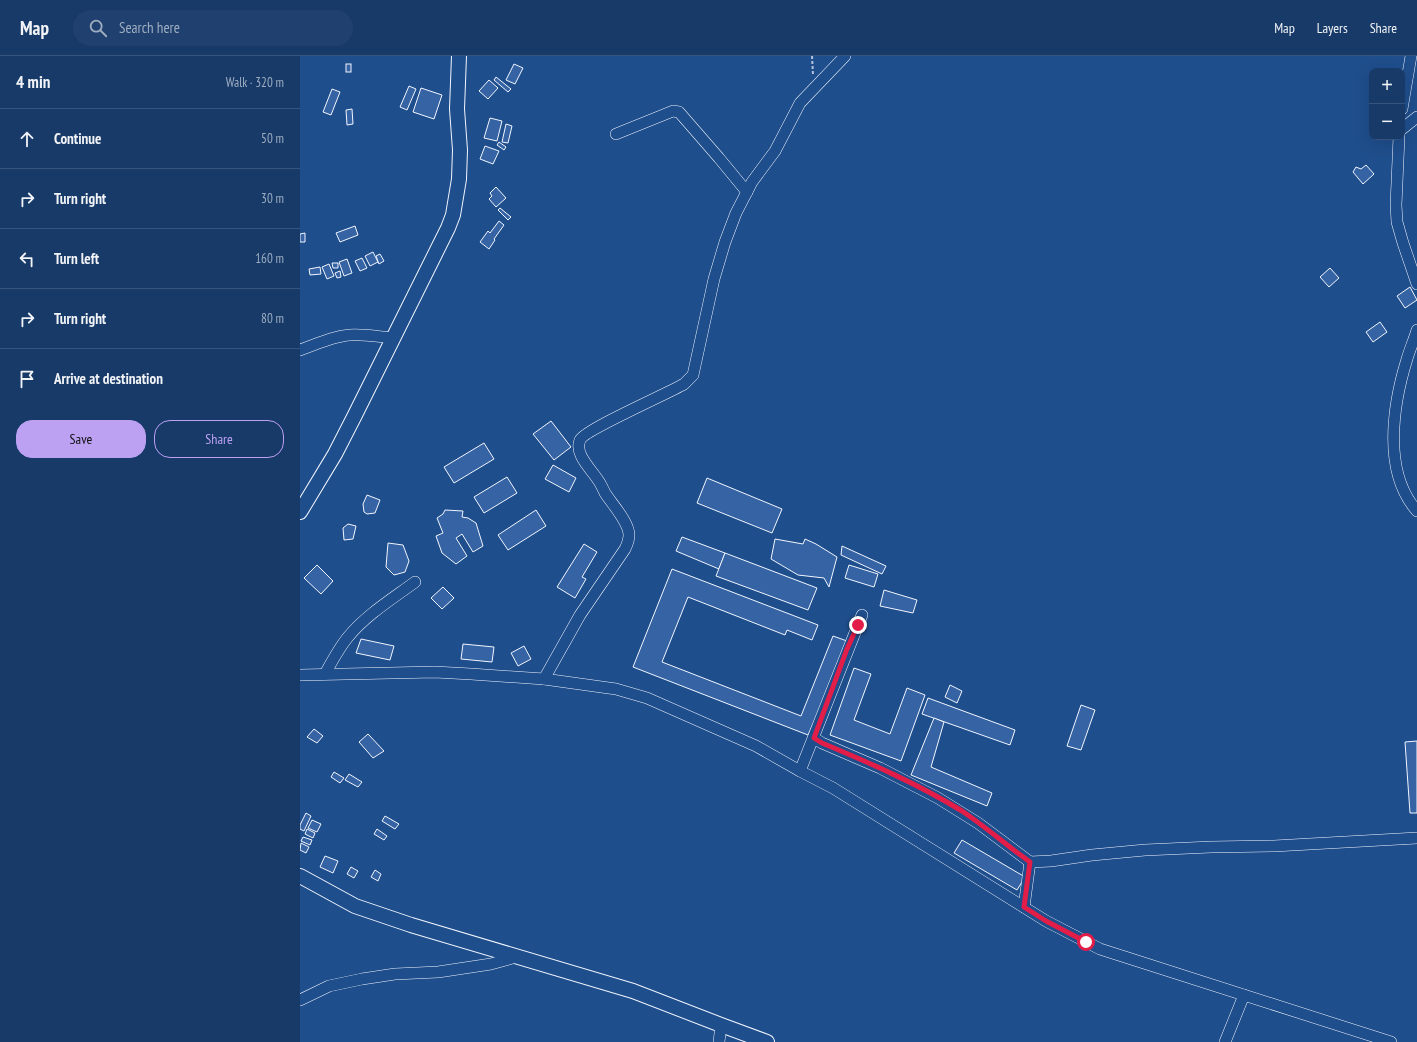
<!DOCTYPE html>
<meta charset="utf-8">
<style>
:root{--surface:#173a69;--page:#20416f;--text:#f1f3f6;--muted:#9eadc0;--line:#36547d;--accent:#bca0f2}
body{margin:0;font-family:"PT Sans Narrow",sans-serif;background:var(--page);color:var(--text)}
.controls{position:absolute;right:12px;top:12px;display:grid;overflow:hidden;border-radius:8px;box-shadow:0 4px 16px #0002}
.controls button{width:36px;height:36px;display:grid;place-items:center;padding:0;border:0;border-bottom:1px solid var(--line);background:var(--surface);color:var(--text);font:20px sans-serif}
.stop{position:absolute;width:12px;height:12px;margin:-9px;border:3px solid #e11d48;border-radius:50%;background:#fff}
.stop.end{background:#e11d48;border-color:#fff;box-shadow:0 1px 4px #0008}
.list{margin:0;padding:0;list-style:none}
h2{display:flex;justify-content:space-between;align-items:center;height:52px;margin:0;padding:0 16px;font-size:17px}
h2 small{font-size:13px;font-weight:400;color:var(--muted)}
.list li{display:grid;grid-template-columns:26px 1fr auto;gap:12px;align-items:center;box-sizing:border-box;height:60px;padding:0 16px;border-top:1px solid var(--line)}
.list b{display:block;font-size:15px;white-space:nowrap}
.list em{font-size:13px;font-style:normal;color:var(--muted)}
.actions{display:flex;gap:8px;padding:12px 16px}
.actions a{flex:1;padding:9px 0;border:1px solid var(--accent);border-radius:16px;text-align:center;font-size:14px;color:var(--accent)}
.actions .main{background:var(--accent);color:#111}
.icon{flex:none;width:22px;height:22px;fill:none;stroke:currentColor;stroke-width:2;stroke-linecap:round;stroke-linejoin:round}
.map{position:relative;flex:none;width:1117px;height:986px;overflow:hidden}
header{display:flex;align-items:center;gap:24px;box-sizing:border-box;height:56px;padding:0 20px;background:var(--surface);border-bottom:1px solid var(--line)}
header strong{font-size:19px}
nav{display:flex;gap:22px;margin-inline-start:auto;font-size:14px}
.search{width:280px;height:36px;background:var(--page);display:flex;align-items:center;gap:10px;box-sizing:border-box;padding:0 14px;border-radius:22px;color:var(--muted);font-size:15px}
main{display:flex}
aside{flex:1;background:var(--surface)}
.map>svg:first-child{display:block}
.building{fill:#3563a3;stroke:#f2f6ff}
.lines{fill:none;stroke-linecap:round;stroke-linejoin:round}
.minor-casing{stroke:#f2f6ff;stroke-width:12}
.major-casing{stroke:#f2f6ff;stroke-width:16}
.path{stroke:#b3c4dc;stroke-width:2;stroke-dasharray:3 2;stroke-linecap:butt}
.minor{stroke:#1f4e8c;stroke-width:11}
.major{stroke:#1f4e8c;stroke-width:14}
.route{stroke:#e11d48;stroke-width:5}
</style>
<header>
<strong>Map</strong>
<div class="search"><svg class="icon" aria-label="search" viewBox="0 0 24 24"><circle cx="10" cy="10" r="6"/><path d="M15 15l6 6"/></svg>Search here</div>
<nav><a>Map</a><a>Layers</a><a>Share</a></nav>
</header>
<main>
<aside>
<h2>4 min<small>Walk · 320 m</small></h2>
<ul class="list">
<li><svg class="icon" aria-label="ahead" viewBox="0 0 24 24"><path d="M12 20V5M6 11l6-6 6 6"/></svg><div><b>Continue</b></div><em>50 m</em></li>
<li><svg class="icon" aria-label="right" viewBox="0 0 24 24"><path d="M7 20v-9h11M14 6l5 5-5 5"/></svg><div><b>Turn right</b></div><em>30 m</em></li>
<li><svg class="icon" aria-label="left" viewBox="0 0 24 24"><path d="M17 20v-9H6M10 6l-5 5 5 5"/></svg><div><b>Turn left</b></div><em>160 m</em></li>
<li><svg class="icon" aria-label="right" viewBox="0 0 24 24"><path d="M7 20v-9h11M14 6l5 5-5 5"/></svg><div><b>Turn right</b></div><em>80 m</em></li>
<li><svg class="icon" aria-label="arrive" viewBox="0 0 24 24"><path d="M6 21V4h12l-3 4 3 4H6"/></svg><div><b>Arrive at destination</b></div></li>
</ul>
<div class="actions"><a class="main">Save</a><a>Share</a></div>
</aside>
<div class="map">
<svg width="1117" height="986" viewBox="0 0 1117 986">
<rect width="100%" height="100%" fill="#1f4e8c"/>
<g class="building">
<rect x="46" y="8" width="5" height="8"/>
<polygon points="214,8 223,12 215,28 206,24"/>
<polygon points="196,21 211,33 208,36 194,24"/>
<polygon points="189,24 198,32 188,43 179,35"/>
<polygon points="109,30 116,33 107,54 100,51"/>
<polygon points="121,32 142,39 134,63 113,56"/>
<polygon points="32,33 40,36 31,59 23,56"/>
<polygon points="52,53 53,68 47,69 46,54"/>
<polygon points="190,62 202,65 197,85 184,82"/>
<polygon points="206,68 212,70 208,87 202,86"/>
<polygon points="199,86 206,91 204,94 197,89"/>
<polygon points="185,90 199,95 193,108 180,103"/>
<polygon points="1066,109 1074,118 1063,128 1053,116 1056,111 1061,113"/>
<polygon points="196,131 206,142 196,151 189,143 192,140 190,137"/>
<polygon points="200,152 211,161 208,164 198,154"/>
<polygon points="199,165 204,169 194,183 195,184 189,193 180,186 188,175 190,177"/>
<polygon points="55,170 58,179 40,186 36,177"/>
<polygon points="5,177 5,186 0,186 0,178"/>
<polygon points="73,196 78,206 70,210 65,200"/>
<polygon points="80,198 84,205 79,208 76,200"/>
<polygon points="62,202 67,212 60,215 55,205"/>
<polygon points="47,203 52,217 44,220 39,206"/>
<polygon points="32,207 38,207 38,212 33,212"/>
<polygon points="29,208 34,220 27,223 22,211"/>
<polygon points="20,211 21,218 10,219 9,213"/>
<polygon points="1030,212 1039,222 1029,231 1020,221"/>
<polygon points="40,215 41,221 37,222 35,217"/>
<polygon points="1110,231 1117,244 1105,252 1097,240"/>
<polygon points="1080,266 1087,276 1073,286 1066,276"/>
<polygon points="251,365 271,391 254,404 233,378"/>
<polygon points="184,387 194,403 154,427 144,411"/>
<polygon points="253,409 276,422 269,436 245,423"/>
<polygon points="207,421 217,437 184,457 174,441"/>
<polygon points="407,422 482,453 472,477 397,447"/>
<polygon points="67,439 80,444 75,457 67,458 64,456 63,448"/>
<polygon points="145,454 163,455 162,461 168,462 176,467 183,490 173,496 162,478 156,482 167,500 156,508 142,497 136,480 143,477 137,462 143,458"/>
<polygon points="236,454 246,470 208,494 198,479"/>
<polygon points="48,468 56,470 53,483 44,484 43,472"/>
<polygon points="382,481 425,497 419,513 376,495"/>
<polygon points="475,483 503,488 505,483 516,488 537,501 529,531 524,522 498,519 471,503"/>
<polygon points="88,487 103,489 109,505 105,516 94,519 86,511"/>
<polygon points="284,488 297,496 282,521 286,523 275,542 257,531"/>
<polygon points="542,490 586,510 582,518 541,499"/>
<polygon points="425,497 517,532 508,554 416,520"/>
<polygon points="17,509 33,525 21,538 4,522"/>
<polygon points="549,509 578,518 574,531 545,522"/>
<polygon points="372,513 518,569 512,584 487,574 485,579 388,541 362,606 501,660 533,580 547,585 547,593 508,679 333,611"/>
<polygon points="143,531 154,542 142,553 131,542"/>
<polygon points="584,534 617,544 613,557 580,550"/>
<polygon points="61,583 94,590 90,604 56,597"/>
<polygon points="163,588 194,591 192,606 161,603"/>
<polygon points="224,590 231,603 218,610 211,597"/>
<polygon points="554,612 571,618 554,664 590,678 607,632 625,639 601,705 530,679"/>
<polygon points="650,629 662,635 657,647 645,641"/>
<polygon points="628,642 715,674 710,689 622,658"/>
<polygon points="781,649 795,654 781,694 767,690"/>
<polygon points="634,662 644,666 631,711 692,737 687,750 611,719"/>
<polygon points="14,673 23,680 17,687 7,681"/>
<polygon points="68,678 84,695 73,702 59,686"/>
<polygon points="1117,685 1117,757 1110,757 1105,686"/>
<polygon points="34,716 44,722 40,727 31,721"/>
<polygon points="49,718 62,726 58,731 45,724"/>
<polygon points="6,757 11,760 4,775 0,773 0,769"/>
<polygon points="85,760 99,768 95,773 82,765"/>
<polygon points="12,764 21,768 17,776 8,772"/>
<polygon points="7,773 15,777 13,782 5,778"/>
<polygon points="77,773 87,780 84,784 74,778"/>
<polygon points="3,781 12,784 10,789 1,785"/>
<polygon points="662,784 725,821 717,834 654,797"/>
<polygon points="1,787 9,791 6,797 0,794"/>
<polygon points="25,800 38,805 33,817 20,811"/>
<polygon points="51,811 58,815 54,822 47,818"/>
<polygon points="75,814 81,818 78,825 71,821"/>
</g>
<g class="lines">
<g class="minor-casing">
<g id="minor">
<polyline points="1102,53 1111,0"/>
<polyline points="1102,73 1117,61"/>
<polyline points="316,78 373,55 379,56 419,102 447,136"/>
<polyline points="1099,81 1096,149 1097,166 1103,187 1117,228"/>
<path d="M1117,274C1114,284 1110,293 1107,303C1093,348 1082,416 1117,455"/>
<path d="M0,294C17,288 33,280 50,279C64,278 80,281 94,282"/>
<path d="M25,618C32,605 39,592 48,581C66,559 92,543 115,526"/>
<polyline points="0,619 135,616 171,618 244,623 316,633 347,642 456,690 500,715 533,732 746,865 800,893 1091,986"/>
<path d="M244,623L280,559L325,493C327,489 329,484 329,479C329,466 312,448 305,437C303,433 301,428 298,424C291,413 274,398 280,384C284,374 369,337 384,328L393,319L414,223L425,186L436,157L452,126L475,95L500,47L545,0"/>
<polyline points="514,682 522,687 580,712 638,742 678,767 730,806 751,805 792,799 845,794 911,791 974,790 1117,782"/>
<polyline points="500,715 562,559"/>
<polyline points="724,851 730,806"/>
<polyline points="0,944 29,930 62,923 95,918 138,916 191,908 216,901"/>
<polyline points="419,986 421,969"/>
<polyline points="925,986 944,939"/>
</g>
</g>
<g class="major-casing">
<g id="major">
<polyline points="0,456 35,398 55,359 148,172 153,159 159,123 160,94 157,53 159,0"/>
<polyline points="0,820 55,850 111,869 333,935 421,969 467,986"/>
</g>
</g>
<polyline class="path" points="512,0 513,19"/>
<use href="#minor" class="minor"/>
<use href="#major" class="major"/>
</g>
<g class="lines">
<path class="route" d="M558,569L547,593L514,682L522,687C570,707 618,728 662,755C686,771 707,790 730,806L724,851L746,865L786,886"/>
</g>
</svg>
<div class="controls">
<button>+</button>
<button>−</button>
</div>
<div class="stop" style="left:786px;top:886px"></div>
<div class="stop end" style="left:558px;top:569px"></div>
</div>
</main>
